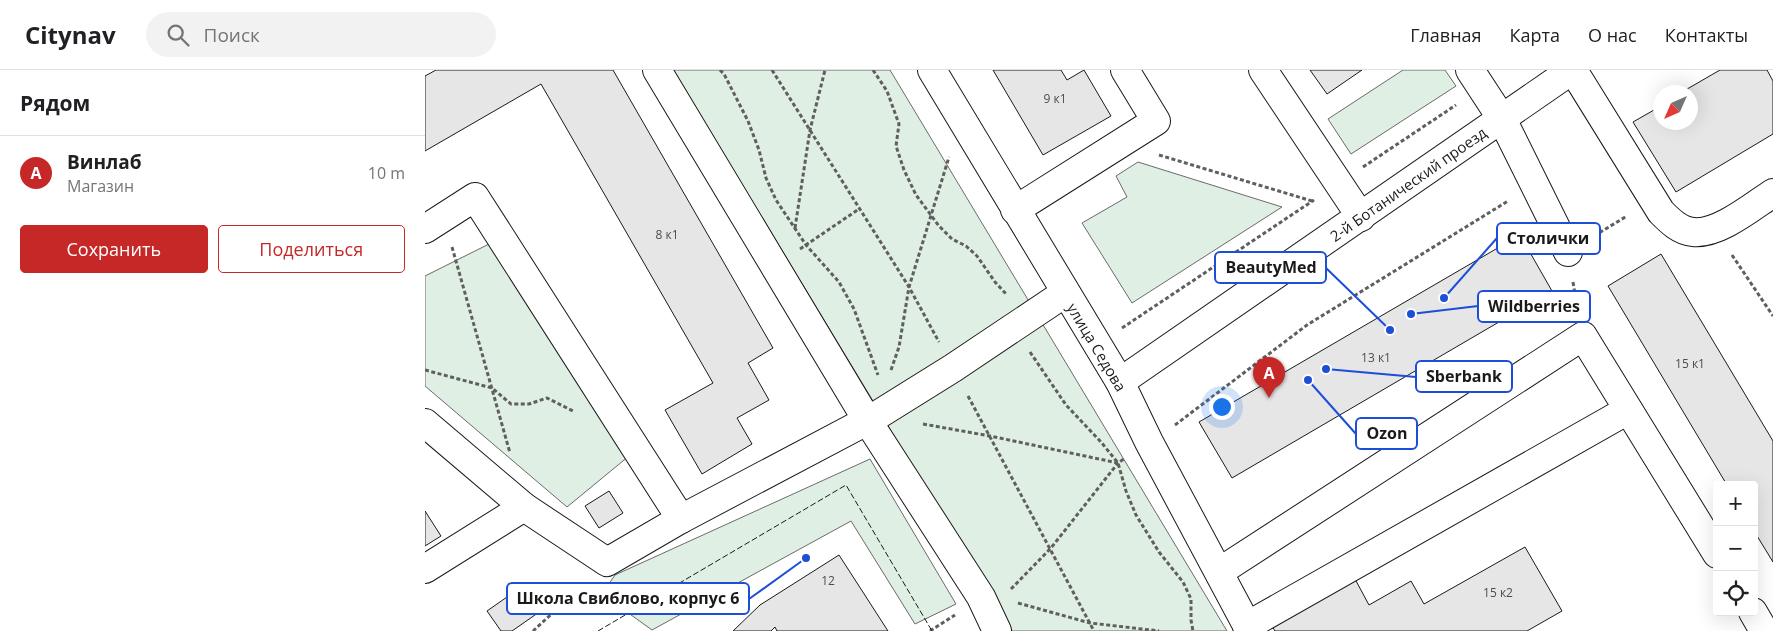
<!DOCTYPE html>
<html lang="ru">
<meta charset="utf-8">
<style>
:root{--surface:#fff;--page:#f2f2f2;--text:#202124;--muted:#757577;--line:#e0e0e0;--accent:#c62828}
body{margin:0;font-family:"Open Sans",sans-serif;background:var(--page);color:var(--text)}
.controls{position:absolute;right:15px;bottom:15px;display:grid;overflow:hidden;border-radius:5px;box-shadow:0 5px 20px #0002}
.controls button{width:45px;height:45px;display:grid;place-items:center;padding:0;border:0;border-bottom:1px solid var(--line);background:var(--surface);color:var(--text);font:25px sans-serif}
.compass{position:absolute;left:1228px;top:15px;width:45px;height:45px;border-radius:50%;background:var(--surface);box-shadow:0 5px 20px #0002;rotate:225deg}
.you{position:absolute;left:796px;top:336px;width:18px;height:18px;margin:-12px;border:4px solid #fff;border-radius:50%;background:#1a73e8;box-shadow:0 0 0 8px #1a73e833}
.badge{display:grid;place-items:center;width:32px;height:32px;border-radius:50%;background:var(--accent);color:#fff;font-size:16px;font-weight:700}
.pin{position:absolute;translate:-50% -41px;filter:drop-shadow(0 1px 2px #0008)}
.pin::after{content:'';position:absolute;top:26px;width:18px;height:15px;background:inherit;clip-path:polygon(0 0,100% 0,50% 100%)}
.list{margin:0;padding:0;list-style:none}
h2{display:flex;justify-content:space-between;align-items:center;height:65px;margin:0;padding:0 20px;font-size:21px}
h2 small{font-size:16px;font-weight:400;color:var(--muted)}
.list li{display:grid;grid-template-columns:32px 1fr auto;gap:15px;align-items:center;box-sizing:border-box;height:75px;padding:0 20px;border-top:1px solid var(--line)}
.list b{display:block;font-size:19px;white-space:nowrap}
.list p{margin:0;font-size:16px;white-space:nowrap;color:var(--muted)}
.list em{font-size:16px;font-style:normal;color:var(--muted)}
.actions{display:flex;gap:10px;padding:15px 20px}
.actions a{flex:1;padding:11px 0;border:1px solid var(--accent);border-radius:5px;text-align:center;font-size:18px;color:var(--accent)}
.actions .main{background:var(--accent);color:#fff}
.icon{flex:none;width:28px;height:28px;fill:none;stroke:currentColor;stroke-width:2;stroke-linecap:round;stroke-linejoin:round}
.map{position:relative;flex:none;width:1348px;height:561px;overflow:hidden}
header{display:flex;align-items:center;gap:30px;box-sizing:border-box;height:70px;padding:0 25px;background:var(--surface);border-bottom:1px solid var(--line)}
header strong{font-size:24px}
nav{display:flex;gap:28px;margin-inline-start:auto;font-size:18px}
.search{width:350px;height:45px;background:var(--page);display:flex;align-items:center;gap:12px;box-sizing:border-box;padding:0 18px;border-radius:28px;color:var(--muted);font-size:19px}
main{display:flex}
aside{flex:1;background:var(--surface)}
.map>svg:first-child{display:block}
.green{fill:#e0efe3;stroke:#6a6a6a}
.building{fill:#e6e6e6;stroke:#1a1a1a}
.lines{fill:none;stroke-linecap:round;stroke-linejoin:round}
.minor-casing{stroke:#1a1a1a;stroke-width:30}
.path{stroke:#5f5f5f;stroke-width:3;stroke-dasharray:4 2.5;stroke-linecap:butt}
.minor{stroke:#fff;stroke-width:28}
.fence{stroke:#1a1a1a;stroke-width:1;stroke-dasharray:6 2.5;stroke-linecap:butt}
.labels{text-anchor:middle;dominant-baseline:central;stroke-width:4;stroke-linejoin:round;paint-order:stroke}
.number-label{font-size:12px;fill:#4d4d4d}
.street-label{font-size:15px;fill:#1a1a1a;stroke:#fff}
.leader{fill:none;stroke:#1d4ed8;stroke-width:2}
.callout-dot{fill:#1d4ed8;stroke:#fff;stroke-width:2}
.callout{fill:#fff;stroke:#1d4ed8;stroke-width:2}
.callout-label{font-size:16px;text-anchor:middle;font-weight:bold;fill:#1a1a1a}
</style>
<header>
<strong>Citynav</strong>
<div class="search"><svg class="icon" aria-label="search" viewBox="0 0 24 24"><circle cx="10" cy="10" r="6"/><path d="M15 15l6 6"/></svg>Поиск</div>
<nav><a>Главная</a><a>Карта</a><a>О нас</a><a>Контакты</a></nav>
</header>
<main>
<aside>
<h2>Рядом<small></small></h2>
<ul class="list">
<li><span class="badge">A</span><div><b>Винлаб</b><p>Магазин</p></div><em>10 m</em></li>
</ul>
<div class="actions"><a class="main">Сохранить</a><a>Поделиться</a></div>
</aside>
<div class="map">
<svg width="1348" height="561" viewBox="0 0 1348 561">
<rect width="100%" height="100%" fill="#fff"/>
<g class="green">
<polygon points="248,0 465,0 802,561 587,561"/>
<polygon points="978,0 1020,0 1031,16 926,84 903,49"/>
<polygon points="713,92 857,137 707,233 657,153 702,127 691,106"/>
<polygon points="68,172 204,386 142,437 0,316 0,206"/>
<polygon points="445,389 531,534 490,554 426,451 227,560 177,524 190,505"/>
</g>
<g class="building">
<polygon points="11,0 188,0 348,278 323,293 344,330 312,348 327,374 277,404 240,340 288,313 116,14 0,81 0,6"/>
<polygon points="568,0 636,0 642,10 659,0 686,46 618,85"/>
<polygon points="885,0 937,0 902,24"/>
<polygon points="1295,0 1342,0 1348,11 1348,64 1251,122 1208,52 1236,36 1236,52 1266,52 1266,22 1257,22"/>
<polygon points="1095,165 1127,221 807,408 774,352"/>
<polygon points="1236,184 1348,371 1348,492 1329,461 1329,415 1302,415 1183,216"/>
<polygon points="184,421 198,443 174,458 160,436"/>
<polygon points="0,441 16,466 0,476"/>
<polygon points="1100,477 1137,541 1102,561 850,561 847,556 930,509 944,535 986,511 999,534"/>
<polygon points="414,485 463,561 352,561 350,557 346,561 308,561 335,535"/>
<polygon points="102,513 120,538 87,561 76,561 62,541"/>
</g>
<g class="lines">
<g class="minor-casing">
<g id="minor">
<polyline points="232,0 442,350 556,527 572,561"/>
<polyline points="507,0 695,312 724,372 825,561"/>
<polyline points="838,0 936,147"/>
<polyline points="1045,0 1077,49 1143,182"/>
<path d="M1148,0L1236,142C1245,151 1255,161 1268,162C1293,165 1328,136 1348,123"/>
<polyline points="590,140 731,51 700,0"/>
<polyline points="0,159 50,127 256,449 451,346 528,298 640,223"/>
<polyline points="695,312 1147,0"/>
<polyline points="0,353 99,437 182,492 256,449"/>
<polyline points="0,499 99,437"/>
<polyline points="794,502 1158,266 1292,484"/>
<polyline points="1328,542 1339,561"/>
<polyline points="822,556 1203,340"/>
</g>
</g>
<g class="path">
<polyline points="295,0 299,4 323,51 334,80 341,108 351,130 381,175 414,212 429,239 453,305"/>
<polyline points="347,0 484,217 514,272"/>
<polyline points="448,0 462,21 474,54 471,76 479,100 491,125 514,156 527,169 541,176 552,186 570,212 582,225"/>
<polyline points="734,85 887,131"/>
<polyline points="938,97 1031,35"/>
<polyline points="370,158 385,60 400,0"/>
<polyline points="1169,166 1202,146"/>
<polyline points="27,177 85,383"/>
<polyline points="375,179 434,139"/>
<polyline points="1307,185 1348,246"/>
<polyline points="1148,212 1152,236"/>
<polyline points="697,258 889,130"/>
<polyline points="605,282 641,335 676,372 693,393 701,421 711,445 734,482 758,512 766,529 766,550 768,561"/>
<polyline points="0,300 67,318 86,334 104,334 122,328 150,342"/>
<polyline points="466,300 474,277 484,217 524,87"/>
<polyline points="543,326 669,561"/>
<polyline points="498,354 565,366 693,393 699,389"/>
<polyline points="750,355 882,255 1083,131"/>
<polyline points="586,519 626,478 693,393"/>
<polyline points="593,533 665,553 734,561"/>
<polyline points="108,561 159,514"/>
<polyline points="505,561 530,545"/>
</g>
<use href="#minor" class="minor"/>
<polyline class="fence" points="173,561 421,415 507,561"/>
</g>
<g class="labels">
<g class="number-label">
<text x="630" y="28">9 к1</text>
<text x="242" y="164">8 к1</text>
<text x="951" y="287">13 к1</text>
<text x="1265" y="293">15 к1</text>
<text x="403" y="510">12</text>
<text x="1073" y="522">15 к2</text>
</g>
<g class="street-label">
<text transform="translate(983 114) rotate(-35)">2-й Ботанический проезд</text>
<text transform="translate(672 277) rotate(59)">улица Седова</text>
</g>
</g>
<path class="leader" d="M1019 228L1072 168M965 260L901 198M986 244L1053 236M901 299L991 307M883 310L931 364M381 488L324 529"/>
<g class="callout-dot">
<circle cx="1019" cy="228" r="5"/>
<circle cx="965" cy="260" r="5"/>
<circle cx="986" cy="244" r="5"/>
<circle cx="901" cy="299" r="5"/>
<circle cx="883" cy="310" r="5"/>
<circle cx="381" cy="488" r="5"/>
</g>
<g class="callout">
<rect x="1072" y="153" width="103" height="31" rx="5"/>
<rect x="790" y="182" width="111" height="31" rx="5"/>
<rect x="1053" y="221" width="112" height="31" rx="5"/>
<rect x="991" y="291" width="96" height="31" rx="5"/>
<rect x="931" y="348" width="61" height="31" rx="5"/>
<rect x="82" y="513" width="242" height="31" rx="5"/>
</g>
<g class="callout-label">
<text x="1123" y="174">Столички</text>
<text x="846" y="203">BeautyMed</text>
<text x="1109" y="242">Wildberries</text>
<text x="1039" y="312">Sberbank</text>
<text x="962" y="369">Ozon</text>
<text x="203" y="534">Школа Свиблово, корпус 6</text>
</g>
</svg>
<div class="controls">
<button>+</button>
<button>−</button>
<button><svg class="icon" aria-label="locate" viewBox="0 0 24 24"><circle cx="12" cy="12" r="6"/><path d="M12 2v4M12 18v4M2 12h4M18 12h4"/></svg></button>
</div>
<svg class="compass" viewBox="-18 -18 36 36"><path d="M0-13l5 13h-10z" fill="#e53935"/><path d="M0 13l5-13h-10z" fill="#757577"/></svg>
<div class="you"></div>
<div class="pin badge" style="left:844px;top:328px">A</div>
</div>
</main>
